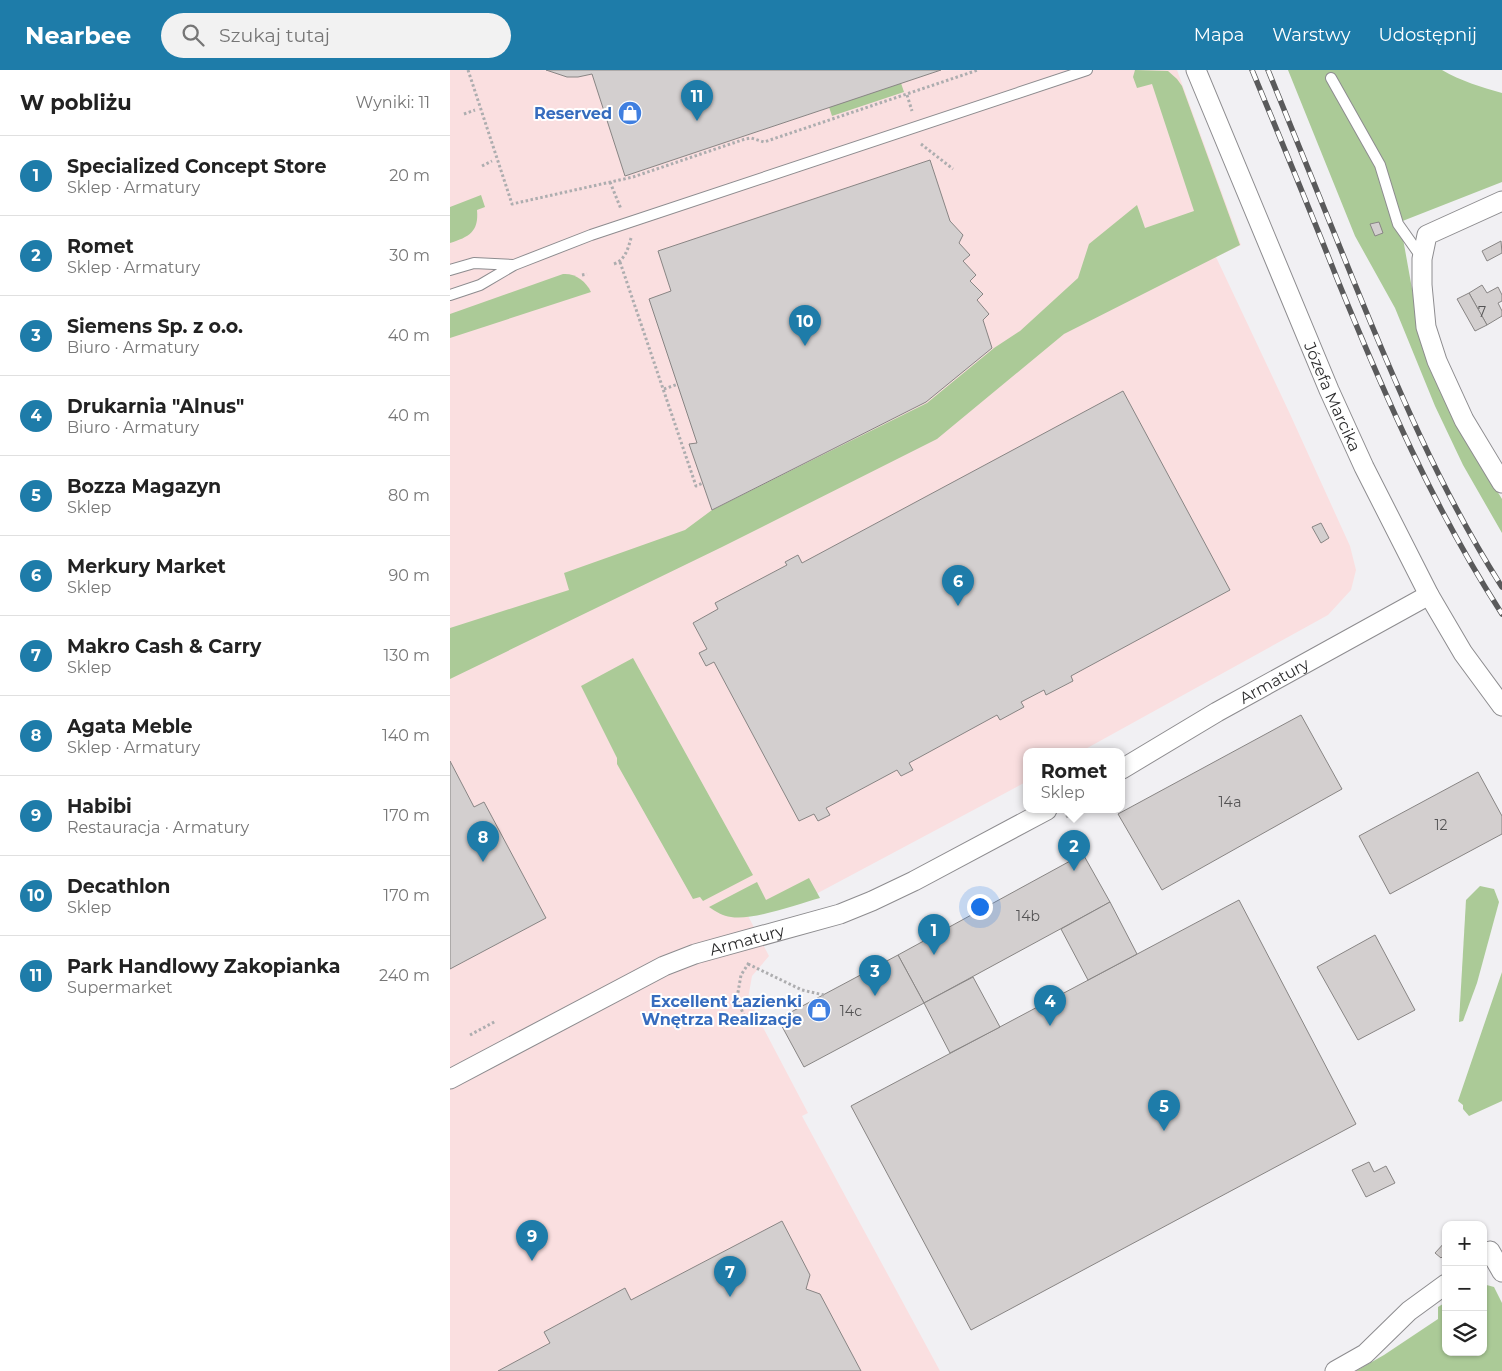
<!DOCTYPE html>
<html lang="pl">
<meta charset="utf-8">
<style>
:root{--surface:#fff;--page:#f2f2f2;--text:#222;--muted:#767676;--line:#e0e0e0;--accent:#1e7ca9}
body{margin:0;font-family:Montserrat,sans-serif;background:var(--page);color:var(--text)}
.controls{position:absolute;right:15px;bottom:15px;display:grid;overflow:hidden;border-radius:10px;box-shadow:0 1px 4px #0004}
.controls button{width:45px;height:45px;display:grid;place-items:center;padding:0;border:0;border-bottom:1px solid var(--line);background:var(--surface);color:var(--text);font:25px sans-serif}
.you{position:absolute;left:529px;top:836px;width:18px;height:18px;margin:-12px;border:4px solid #fff;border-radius:50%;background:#1a73e8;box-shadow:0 0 0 8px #1a73e833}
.badge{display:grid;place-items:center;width:32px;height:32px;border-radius:50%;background:var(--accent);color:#fff;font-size:16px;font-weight:700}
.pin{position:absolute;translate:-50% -41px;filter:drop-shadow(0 1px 2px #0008)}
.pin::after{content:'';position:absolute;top:26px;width:18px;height:15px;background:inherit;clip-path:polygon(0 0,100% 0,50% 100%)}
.popup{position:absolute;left:573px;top:678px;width:102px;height:65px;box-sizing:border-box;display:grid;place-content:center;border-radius:10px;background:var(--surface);filter:drop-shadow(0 1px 4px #0005);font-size:16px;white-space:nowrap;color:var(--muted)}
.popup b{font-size:19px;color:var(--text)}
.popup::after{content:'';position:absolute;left:50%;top:100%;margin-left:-10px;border:10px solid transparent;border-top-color:var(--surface)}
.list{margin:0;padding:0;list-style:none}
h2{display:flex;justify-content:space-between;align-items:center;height:65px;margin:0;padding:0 20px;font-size:21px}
h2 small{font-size:16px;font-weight:400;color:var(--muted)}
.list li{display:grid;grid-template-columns:32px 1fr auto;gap:15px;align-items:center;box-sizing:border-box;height:80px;padding:0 20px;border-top:1px solid var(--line)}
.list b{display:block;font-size:19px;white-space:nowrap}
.list p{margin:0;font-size:16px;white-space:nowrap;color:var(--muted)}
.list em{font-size:16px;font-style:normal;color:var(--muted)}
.icon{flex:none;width:28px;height:28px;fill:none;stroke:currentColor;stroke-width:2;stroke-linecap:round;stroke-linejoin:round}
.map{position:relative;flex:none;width:1052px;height:1301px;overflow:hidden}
header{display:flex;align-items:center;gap:30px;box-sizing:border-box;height:70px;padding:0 25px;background:var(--accent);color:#fff}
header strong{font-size:24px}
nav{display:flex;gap:28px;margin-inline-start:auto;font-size:18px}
.search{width:350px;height:45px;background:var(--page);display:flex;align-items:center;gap:12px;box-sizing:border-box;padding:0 18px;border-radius:28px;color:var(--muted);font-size:19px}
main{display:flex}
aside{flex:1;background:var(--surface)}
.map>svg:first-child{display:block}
.commercial{fill:#fadfe0}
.green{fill:#abca97}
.building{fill:#d3cfcf;stroke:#888584}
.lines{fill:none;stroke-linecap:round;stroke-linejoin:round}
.lane-casing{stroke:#8d8c8f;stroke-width:12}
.street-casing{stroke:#8d8c8f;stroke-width:21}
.path{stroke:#adadaf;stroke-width:3;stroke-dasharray:2.5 2.5;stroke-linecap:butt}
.lane{stroke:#fff;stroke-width:10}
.street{stroke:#fff;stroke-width:19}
.rail-casing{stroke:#5a5a5b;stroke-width:5.5}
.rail{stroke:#fff;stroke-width:4;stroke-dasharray:11;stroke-linecap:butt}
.labels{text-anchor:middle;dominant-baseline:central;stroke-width:4;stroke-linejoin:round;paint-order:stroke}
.number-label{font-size:14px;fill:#555455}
.shop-label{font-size:16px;font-weight:bold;fill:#366cbe;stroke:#fff;text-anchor:end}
.street-label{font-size:16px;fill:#2b2b2c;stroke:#fff}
</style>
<header>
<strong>Nearbee</strong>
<div class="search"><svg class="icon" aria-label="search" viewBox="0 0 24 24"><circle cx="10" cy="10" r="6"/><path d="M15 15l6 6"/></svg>Szukaj tutaj</div>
<nav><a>Mapa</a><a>Warstwy</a><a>Udostępnij</a></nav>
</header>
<main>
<aside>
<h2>W pobliżu<small>Wyniki: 11</small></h2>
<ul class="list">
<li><span class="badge">1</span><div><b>Specialized Concept Store</b><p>Sklep · Armatury</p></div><em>20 m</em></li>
<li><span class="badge">2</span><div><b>Romet</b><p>Sklep · Armatury</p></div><em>30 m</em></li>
<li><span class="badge">3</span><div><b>Siemens Sp. z o.o.</b><p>Biuro · Armatury</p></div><em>40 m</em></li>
<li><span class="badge">4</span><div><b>Drukarnia &quot;Alnus&quot;</b><p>Biuro · Armatury</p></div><em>40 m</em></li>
<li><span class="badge">5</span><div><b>Bozza Magazyn</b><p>Sklep</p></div><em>80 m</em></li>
<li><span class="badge">6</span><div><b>Merkury Market</b><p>Sklep</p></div><em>90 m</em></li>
<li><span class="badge">7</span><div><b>Makro Cash &amp; Carry</b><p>Sklep</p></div><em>130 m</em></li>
<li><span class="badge">8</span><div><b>Agata Meble</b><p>Sklep · Armatury</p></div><em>140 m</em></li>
<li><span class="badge">9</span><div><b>Habibi</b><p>Restauracja · Armatury</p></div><em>170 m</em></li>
<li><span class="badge">10</span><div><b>Decathlon</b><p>Sklep</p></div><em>170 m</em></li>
<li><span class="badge">11</span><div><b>Park Handlowy Zakopianka</b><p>Supermarket</p></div><em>240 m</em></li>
</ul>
</aside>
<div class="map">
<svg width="1052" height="1301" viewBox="0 0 1052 1301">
<rect width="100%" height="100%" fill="#f1f0f3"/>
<polygon class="commercial" points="0,0 727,0 791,175 766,187 840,344 900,476 906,500 901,520 878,545 630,682 576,682 576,712 572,714 366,824 296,842 319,886 302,906 298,929 358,1043 352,1046 490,1301 0,1301"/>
<g class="green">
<polygon points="685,0 718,1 727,9 732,16 790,175 614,264 487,369 272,477 0,609 0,558 119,520 114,503 235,460 262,440 477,333 544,278 570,261 628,208 639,174 687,135 695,158 744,141 702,14 687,18 683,7"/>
<path d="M838,0H992C1011,11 1031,17 1052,23V112L950,152L966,241L1036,403L1052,429V463L1013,395L985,336L945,238L905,166Z"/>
<polygon points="451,13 454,22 382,46 379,37"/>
<path d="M31,125L35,137L27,140C29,162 19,167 0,173V137Z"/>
<path d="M113,204C125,203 136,211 141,222L0,268V244Z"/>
<polygon points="183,588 303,805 253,831 250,827 243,829 167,694 167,688 131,616"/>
<path d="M359,808L370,828C348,834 302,851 281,847C273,846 266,842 259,837L307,812L316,830Z"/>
<polygon points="1030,816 1044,819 1049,832 1027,913 1013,951 1009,952 1016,830"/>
<polygon points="1052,902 1052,1031 1019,1046 1013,1039 1013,1035 1008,1031"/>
<polygon points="1033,1214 1044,1217 1052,1233 1052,1301 906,1301 934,1285 988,1249 988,1237 996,1232 996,1282 1033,1282"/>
</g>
<g class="building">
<polygon points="96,0 491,0 175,106 142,4 128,7 117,7"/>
<polygon points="480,90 500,151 513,165 509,173 520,185 513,191 526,205 520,211 533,224 527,230 539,244 533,250 542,278 476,332 262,440 239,374 247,373 199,229 221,221 208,181"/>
<polygon points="929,152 933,163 925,166 920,154"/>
<polygon points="1051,171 1052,183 1037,191 1032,181"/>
<polygon points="1032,215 1037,223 1048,217 1052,225 1052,231 1048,233 1052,241 1052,246 1037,255 1019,223"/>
<polygon points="1019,223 1037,255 1025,261 1007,229"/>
<polygon points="673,321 780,520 621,606 623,611 596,625 594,620 571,632 574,637 550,650 547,645 459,693 463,700 451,706 447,700 376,738 380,745 368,751 364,744 349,751 264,592 256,596 249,583 257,579 243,553 268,539 265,533 337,495 335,492 348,485 352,493"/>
<polygon points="871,453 879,468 871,473 862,457"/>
<polygon points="851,645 892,719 712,820 668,744"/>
<polygon points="0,691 24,737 34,732 96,848 0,899"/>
<polygon points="1028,702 1052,746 1052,764 940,824 909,766"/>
<polygon points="633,784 660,832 474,933 448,885"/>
<polygon points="789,830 906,1054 521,1260 401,1036"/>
<polygon points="660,832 687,884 638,910 611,859"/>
<polygon points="925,865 965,940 908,970 867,897"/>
<polygon points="448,885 474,933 354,997 328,949"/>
<polygon points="523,907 550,957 500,983 474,933"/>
<polygon points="919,1092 924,1102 936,1096 945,1113 916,1127 902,1100"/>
<polygon points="332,1151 360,1205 356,1219 370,1224 411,1301 48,1301 100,1273 94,1262 175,1218 181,1230"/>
<polygon points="996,1171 996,1183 991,1188 985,1183"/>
</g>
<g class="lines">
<g class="lane-casing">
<g id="lane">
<polyline points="881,8 930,95 948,154 972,188"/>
<polyline points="0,200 24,193 63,195"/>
<polyline points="0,225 30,215 64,195 141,165 637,0"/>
</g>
</g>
<g class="street-casing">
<g id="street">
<path id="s1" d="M746,0L879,320L914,397L979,525L1013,583L1052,636"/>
<polyline points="1052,131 977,165 972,189 972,215 976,257 987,291 1014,350 1052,413"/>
<path id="s2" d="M672,699L767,642L979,525"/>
<path id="s3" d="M0,1009L214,896L245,884L390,844L422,831L464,811L597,740"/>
<polyline points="1033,1187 1040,1181 1052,1202"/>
<polyline points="885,1301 915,1284 959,1241 996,1214"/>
</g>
</g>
<g class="path">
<polyline points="18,0 62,134 183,107 295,69 301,68 314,72 528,0"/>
<polyline points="457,25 462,41"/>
<polyline points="14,44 25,40"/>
<polyline points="471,74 503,99"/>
<polyline points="32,96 42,91"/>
<polyline points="160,112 171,139"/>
<polyline points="170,192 246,416 253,413"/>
<path d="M164,194C175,190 178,179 181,168"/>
<polyline points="132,205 137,204"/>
<polyline points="214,319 228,314"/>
<polyline points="616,747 629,740"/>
<polyline points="298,894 352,920 374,925"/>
<polyline points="296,951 287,928 291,905 300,891"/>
<polyline points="20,965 46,951"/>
</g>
<use href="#lane" class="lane"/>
<use href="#street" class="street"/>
<g class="rail-casing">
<g id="rail">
<path d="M802,0C831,70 860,140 888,211C935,326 984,439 1052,544"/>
<path d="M818,0C846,69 874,138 902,207C945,313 990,420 1052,517"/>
</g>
</g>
<use href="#rail" class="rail"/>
</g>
<defs>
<g id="shop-disc" transform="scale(1.25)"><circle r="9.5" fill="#3f7fe0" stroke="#fff"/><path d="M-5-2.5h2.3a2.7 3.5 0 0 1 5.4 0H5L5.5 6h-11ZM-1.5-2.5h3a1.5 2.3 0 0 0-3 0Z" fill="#fff"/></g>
</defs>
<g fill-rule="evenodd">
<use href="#shop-disc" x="180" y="43"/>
<use href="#shop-disc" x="369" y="940"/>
</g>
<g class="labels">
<g class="number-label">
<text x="1032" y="242">7</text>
<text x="780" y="732">14a</text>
<text x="991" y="755">12</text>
<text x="578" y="846">14b</text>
<text x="401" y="941">14c</text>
</g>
<g class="shop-label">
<text x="162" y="43">Reserved</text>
<text x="352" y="931">Excellent Łazienki<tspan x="352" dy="18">Wnętrza Realizacje</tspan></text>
</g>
<g class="street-label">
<text stroke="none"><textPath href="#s1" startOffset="354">Józefa Marcika</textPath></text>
<text stroke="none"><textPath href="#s2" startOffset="176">Armatury</textPath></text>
<text stroke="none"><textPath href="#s3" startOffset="329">Armatury</textPath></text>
</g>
</g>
</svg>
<div class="controls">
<button>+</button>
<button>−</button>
<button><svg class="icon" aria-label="layers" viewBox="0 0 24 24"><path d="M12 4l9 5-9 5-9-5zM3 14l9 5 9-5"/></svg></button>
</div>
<div class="you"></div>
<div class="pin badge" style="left:484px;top:885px">1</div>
<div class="pin badge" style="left:624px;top:801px">2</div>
<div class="popup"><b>Romet</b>Sklep</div>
<div class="pin badge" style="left:425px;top:926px">3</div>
<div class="pin badge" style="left:600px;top:956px">4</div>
<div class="pin badge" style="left:714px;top:1061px">5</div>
<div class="pin badge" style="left:508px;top:536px">6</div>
<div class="pin badge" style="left:280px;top:1227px">7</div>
<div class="pin badge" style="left:33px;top:792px">8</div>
<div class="pin badge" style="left:82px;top:1191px">9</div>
<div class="pin badge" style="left:355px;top:276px">10</div>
<div class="pin badge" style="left:247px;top:51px">11</div>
</div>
</main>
